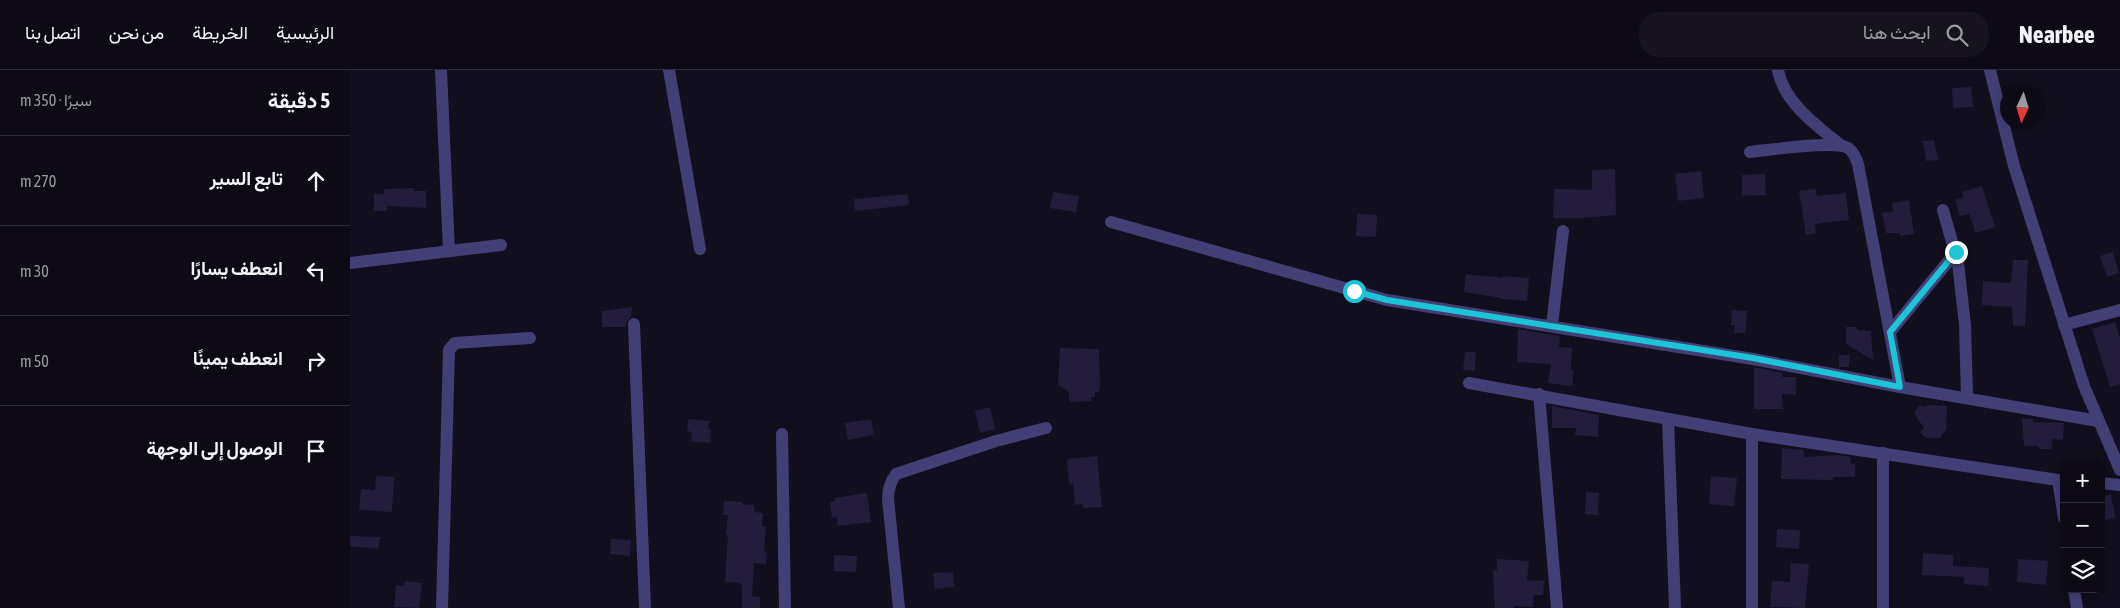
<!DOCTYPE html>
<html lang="ar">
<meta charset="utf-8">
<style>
:root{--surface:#0d0a16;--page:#16131f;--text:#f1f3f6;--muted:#9a9aa1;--line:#2d2b35}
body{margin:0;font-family:"Asap Condensed",Vazirmatn,sans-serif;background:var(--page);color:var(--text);direction:rtl}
.controls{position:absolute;right:15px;bottom:15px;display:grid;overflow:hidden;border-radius:10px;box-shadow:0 2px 12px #0003}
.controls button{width:45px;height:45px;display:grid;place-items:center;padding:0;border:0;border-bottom:1px solid var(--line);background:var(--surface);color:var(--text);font:25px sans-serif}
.compass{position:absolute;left:1650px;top:15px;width:45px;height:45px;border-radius:50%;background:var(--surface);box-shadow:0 2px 12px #0003;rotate:184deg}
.stop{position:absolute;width:15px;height:15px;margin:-11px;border:4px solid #1dc4d8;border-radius:50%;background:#fff}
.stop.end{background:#1dc4d8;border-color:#fff;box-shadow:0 1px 5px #0008}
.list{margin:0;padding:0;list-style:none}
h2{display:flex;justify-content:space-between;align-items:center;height:65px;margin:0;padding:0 20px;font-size:21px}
h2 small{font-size:16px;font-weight:400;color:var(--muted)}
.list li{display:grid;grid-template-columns:32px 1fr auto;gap:15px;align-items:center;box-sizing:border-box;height:90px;padding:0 20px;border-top:1px solid var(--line)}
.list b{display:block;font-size:19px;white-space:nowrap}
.list em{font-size:16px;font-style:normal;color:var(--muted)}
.icon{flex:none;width:28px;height:28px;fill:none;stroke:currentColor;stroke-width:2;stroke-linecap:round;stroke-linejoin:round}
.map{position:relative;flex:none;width:1770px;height:538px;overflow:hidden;direction:ltr}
header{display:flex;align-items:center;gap:30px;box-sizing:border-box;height:70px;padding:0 25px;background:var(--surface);border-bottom:1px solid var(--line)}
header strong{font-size:24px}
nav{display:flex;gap:28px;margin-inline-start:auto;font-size:18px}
.search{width:350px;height:45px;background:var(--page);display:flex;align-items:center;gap:12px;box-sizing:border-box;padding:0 18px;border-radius:20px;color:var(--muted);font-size:19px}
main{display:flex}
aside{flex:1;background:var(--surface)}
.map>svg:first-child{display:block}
.building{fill:#231d3b}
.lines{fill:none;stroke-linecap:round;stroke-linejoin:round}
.minor{stroke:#423f76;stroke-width:12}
.route{stroke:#1dc4d8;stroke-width:6}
</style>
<header>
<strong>Nearbee</strong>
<div class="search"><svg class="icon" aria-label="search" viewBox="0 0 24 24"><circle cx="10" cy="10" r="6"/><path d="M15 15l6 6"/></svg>ابحث هنا</div>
<nav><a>الرئيسية</a><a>الخريطة</a><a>من نحن</a><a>اتصل بنا</a></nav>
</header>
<main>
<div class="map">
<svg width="1770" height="538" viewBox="0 0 1770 538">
<rect width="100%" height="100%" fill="#110e1d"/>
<g class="building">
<polygon points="1621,17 1623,37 1603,38 1602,18"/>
<polygon points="1584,70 1588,90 1576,91 1573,71"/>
<polygon points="1265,99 1266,145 1231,148 1203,148 1204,119 1242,120 1242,100"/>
<polygon points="1351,101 1354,128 1328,131 1325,104"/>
<polygon points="1415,104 1416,125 1392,126 1392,105"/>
<polygon points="1632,116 1645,157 1626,163 1619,144 1610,146 1605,130 1614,127 1612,122"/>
<polygon points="64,118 64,121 76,121 76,138 37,136 37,141 24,141 24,124 34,124 34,119"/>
<polygon points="1466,119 1467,126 1496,123 1499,150 1465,154 1466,163 1456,165 1449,121"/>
<polygon points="703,122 729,126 726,142 700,138"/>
<polygon points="558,124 559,135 505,141 504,129"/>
<polygon points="1559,130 1564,164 1550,166 1550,163 1536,163 1532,143 1543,141 1542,133"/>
<polygon points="1007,144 1027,145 1026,167 1006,166"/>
<polygon points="1763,182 1769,203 1757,207 1750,186"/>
<polygon points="1663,190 1678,190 1675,256 1663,256 1662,237 1632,235 1633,211 1661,213"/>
<polygon points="1116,204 1153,208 1153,206 1179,208 1177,231 1151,229 1151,228 1114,222"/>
<polygon points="282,237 281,247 277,251 276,257 252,257 252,241"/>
<polygon points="1382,240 1397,241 1395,263 1384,263 1385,255 1381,255"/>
<polygon points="1765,252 1770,268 1770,314 1760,317 1742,259"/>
<polygon points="1496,257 1507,257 1507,260 1521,261 1523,290 1496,274"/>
<polygon points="1168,259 1210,266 1209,277 1222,278 1221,300 1224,301 1222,316 1198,313 1201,294 1167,292"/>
<polygon points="710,278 749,279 750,314 749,322 745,322 745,327 741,327 741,331 721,332 719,330 719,322 708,314"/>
<polygon points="1115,282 1126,282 1125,301 1113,300"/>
<polygon points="1489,285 1500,285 1499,297 1489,297"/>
<polygon points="1404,297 1432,303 1432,307 1446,307 1446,325 1432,324 1433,339 1404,339"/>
<polygon points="1577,335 1597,336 1596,359 1590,368 1576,368 1570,362 1574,358 1564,343 1569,336 1577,337"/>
<polygon points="1202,336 1249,345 1248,367 1225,365 1226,358 1202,358"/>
<polygon points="640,337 645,359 630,363 625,341"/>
<polygon points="1672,348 1683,349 1683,352 1714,353 1713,370 1702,369 1702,379 1689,379 1689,376 1674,376"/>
<polygon points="338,349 359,351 358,359 361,359 360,373 341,371 342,362 337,361"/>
<polygon points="521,349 524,365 498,370 495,353"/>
<polygon points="1432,378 1454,380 1454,387 1489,385 1500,387 1501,394 1505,393 1505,407 1483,407 1483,410 1431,409"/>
<polygon points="747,386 752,437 733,438 733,434 725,435 723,413 719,414 717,389"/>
<polygon points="26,406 44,407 42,442 9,440 11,419 25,420"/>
<polygon points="1361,406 1387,408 1384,436 1359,434"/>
<polygon points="1236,422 1249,423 1248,445 1235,444"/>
<polygon points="517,423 521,452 488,456 487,447 482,448 480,432 485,431 484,428"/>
<polygon points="1761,424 1765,448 1751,451 1751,426"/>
<polygon points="374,431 392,432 392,434 404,435 404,442 413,443 412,456 416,456 414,482 417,482 416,494 404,493 402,526 410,527 410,538 392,538 392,515 390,513 375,512 378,465 376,465 378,445 373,445"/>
<polygon points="1427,459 1450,460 1449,479 1426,477"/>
<polygon points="0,466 30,467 28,479 0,476"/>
<polygon points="261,469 281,470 280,486 260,484"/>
<polygon points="1573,483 1603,485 1603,496 1639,498 1638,516 1614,514 1614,507 1572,505"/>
<polygon points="484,485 507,486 506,502 484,501"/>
<polygon points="1147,489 1179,491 1177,510 1194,511 1193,525 1184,525 1183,537 1164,536 1164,538 1145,538 1143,500 1147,500"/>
<polygon points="1668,489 1698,491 1696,515 1667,512"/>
<polygon points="1441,493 1459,494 1455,538 1420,537 1422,511 1440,512"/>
<polygon points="603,502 604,517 585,519 583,503"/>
<polygon points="55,511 72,513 69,538 44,537 46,515 54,516"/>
</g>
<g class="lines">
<g class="minor">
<polyline points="91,0 99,181"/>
<polyline points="319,0 350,179"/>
<path d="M1428,0C1434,33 1467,56 1492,76"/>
<polyline points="1640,0 1664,96 1734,316 1770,400"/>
<path d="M1400,82C1420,80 1483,70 1498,78C1504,82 1506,88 1508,94L1550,317"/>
<polyline points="1593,140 1608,193 1615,255 1617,327"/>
<polyline points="761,152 1037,230 1403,289 1550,317 1748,351"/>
<polyline points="0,193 151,175"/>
<polyline points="284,254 295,538"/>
<polyline points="1202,255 1213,161"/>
<polyline points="1714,255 1770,240"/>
<polyline points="1540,262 1606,182"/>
<polyline points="1119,313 1402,364 1708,410 1714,448"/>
<polyline points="1189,324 1207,538"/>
<polyline points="1318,349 1325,538"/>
<polyline points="432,364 435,538"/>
<polyline points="1402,364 1402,538"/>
<polyline points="1533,383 1533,538"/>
<polyline points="1751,413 1770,415"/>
<polyline points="1724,519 1727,538"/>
<polyline points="92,538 99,280 105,273 180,268"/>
<path d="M549,538L538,429C538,419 540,412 546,404L646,371L696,358"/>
</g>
</g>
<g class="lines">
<polyline class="route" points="1004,221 1037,230 1403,288 1550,317 1540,262 1606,182"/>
</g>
</svg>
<div class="controls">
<button>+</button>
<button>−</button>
<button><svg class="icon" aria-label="layers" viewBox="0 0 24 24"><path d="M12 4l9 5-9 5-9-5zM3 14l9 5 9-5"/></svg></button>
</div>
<svg class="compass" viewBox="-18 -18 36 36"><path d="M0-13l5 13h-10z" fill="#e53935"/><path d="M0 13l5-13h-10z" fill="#9a9aa1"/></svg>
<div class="stop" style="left:1004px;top:221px"></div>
<div class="stop end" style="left:1606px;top:182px"></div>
</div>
<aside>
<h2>5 دقيقة<small>سيرًا · 350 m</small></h2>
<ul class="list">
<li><svg class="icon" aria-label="ahead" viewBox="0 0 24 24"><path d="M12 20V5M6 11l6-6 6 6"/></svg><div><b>تابع السير</b></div><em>270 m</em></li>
<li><svg class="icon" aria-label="left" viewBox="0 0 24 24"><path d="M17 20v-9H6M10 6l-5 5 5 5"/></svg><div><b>انعطف يسارًا</b></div><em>30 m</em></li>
<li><svg class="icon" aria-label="right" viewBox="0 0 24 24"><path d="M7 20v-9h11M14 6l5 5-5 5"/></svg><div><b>انعطف يمينًا</b></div><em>50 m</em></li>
<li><svg class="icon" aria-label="arrive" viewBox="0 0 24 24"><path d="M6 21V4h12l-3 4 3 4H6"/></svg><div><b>الوصول إلى الوجهة</b></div></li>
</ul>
</aside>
</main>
